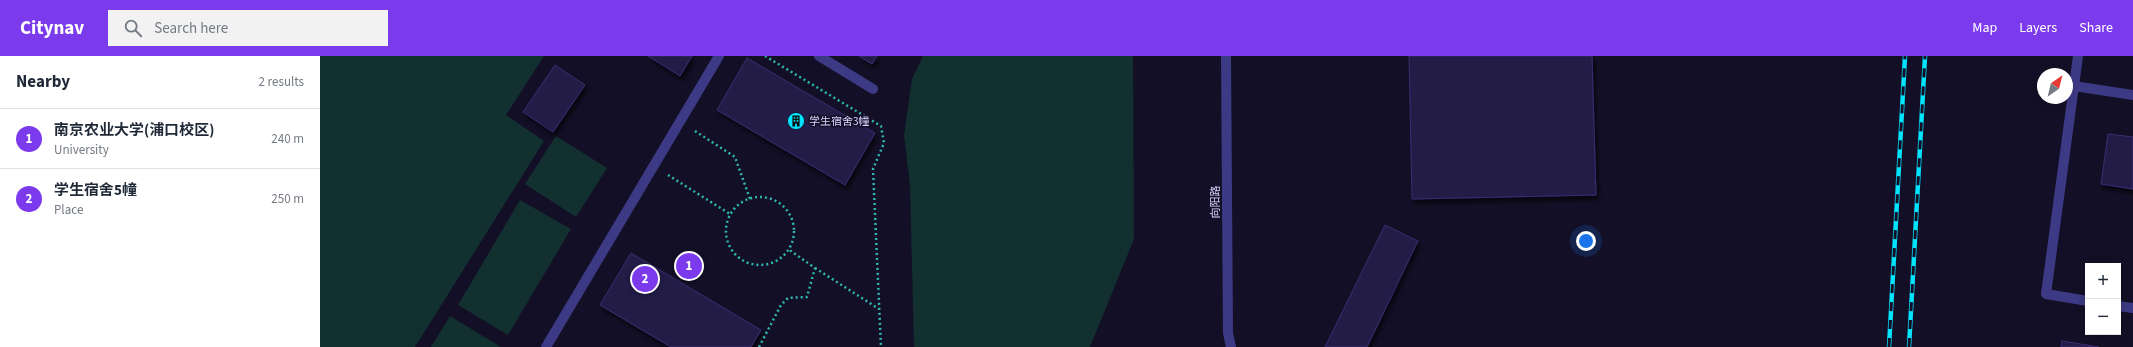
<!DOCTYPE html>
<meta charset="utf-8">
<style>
:root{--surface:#fff;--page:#f2f2f3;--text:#1f2937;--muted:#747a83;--line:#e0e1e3;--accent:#7c3aed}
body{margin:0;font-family:"Source Sans 3","Noto Sans SC",sans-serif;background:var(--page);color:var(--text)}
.controls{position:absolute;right:12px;bottom:12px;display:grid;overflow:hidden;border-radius:0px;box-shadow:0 2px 10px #0003}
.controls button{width:36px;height:36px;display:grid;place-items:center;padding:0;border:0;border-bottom:1px solid var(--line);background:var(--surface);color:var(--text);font:20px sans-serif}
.compass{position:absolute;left:1717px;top:12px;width:36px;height:36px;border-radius:50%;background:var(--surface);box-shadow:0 2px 10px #0003;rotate:35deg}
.you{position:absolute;left:1266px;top:185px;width:14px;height:14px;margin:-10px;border:3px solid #fff;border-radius:50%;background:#1a73e8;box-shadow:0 0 0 6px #1a73e833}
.badge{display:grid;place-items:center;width:26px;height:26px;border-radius:50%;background:var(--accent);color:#fff;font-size:13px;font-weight:700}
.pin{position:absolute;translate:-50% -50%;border:2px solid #fff;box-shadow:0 1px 4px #0006}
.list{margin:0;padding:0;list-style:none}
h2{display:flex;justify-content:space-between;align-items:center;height:52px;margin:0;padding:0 16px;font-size:17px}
h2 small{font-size:13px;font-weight:400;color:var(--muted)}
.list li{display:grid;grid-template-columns:26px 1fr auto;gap:12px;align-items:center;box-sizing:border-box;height:60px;padding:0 16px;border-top:1px solid var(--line)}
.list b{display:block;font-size:15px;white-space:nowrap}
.list p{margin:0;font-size:13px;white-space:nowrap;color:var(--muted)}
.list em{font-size:13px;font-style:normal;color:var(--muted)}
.icon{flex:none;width:22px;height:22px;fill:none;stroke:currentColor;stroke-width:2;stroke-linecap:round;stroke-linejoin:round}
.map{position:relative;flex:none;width:1813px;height:291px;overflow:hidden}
header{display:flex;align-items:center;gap:24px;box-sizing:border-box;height:56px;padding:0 20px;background:var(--accent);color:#fff}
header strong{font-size:19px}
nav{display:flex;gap:22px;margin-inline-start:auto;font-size:14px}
.search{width:280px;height:36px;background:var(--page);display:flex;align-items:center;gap:10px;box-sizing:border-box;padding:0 14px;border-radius:0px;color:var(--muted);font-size:15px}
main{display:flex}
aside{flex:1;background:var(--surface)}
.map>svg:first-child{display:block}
.green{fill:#12302f}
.building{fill:#241b47;stroke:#3b2d73;filter:url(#shadow)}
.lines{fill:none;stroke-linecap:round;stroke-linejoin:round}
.path{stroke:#2fb8b0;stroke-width:2.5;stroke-dasharray:2 3;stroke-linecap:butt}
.minor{stroke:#3d3a85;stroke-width:10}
.rail-casing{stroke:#00e5ff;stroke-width:4.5}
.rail{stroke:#130f26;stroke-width:3;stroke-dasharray:9;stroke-linecap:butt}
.labels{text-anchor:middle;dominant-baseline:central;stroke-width:3;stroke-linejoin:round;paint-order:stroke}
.poi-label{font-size:11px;fill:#d9d4ff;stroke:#130f26;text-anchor:start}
.street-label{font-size:11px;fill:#d9d4ff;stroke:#130f26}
</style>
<header>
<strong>Citynav</strong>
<div class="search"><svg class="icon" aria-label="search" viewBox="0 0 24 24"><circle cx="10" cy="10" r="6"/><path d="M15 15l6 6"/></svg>Search here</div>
<nav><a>Map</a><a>Layers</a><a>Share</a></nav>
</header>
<main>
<aside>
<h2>Nearby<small>2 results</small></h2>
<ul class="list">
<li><span class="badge">1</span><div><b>南京农业大学(浦口校区)</b><p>University</p></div><em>240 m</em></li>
<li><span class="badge">2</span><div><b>学生宿舍5幢</b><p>Place</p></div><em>250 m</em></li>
</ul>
</aside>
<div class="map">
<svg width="1813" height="291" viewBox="0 0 1813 291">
<defs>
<filter id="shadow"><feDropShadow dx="2.5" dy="4.5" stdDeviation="2" flood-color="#0009"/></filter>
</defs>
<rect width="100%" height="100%" fill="#130f26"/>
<g class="green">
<polygon points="0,0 224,0 186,59 224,85 95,291 0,291"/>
<polygon points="603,0 813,0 814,183 770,291 594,291 590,129 584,79 592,23"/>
<polygon points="236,80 287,112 256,161 205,128"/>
<polygon points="200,144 251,173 188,279 138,249"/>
<polygon points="130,260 181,291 111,291"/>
</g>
<g class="building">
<polygon points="328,0 372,0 360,20"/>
<polygon points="539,0 557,0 552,8"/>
<polygon points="1089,0 1272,0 1276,139 1092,143"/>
<polygon points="427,2 555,77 525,129 397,54"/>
<polygon points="235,9 265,29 233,76 203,56"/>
<polygon points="1788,78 1813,81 1813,133 1781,128"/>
<polygon points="1065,169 1098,185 1047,291 1005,291"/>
<polygon points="311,197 441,274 431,291 351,291 280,249"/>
<polygon points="1742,285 1779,291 1741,291"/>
</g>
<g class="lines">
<g class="path">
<polyline points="445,0 561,70 564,87 553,113 561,291"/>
<polyline points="375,75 415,101 430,143"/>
<polyline points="348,119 410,158"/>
<circle cx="440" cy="175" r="34"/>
<polyline points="495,212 559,253"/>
<polyline points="439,291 461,249 468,242 487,241 495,212 468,193"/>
</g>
<g class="minor">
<polyline points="499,0 553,33"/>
<polyline points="906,0 908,277 911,291"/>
<polyline points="1758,0 1726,238 1768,245"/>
<polyline points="1754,30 1813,39"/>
<polyline points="1798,250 1813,252"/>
<polyline points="226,291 399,0"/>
</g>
<g class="rail-casing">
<g id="rail">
<polyline points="1569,291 1585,0"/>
<polyline points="1589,291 1605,0"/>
</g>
</g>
<use href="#rail" class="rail"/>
</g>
<defs>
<g id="building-disc" transform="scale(0.9)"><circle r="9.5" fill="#00e5ff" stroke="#130f26"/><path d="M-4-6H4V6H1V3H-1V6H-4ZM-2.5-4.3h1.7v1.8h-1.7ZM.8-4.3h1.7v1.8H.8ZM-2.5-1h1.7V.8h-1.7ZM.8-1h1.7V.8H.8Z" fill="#111"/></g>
</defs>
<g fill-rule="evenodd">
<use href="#building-disc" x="476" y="65"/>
</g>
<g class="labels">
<g class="poi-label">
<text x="489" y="65">学生宿舍3幢</text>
</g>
<g class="street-label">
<text transform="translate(895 146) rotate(-90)">向阳路</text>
</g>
</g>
</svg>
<div class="controls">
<button>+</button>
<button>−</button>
</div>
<svg class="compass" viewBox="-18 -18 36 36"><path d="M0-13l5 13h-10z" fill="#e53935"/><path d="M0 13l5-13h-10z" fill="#747a83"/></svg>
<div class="you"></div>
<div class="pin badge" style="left:369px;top:210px">1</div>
<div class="pin badge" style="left:325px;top:223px">2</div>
</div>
</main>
